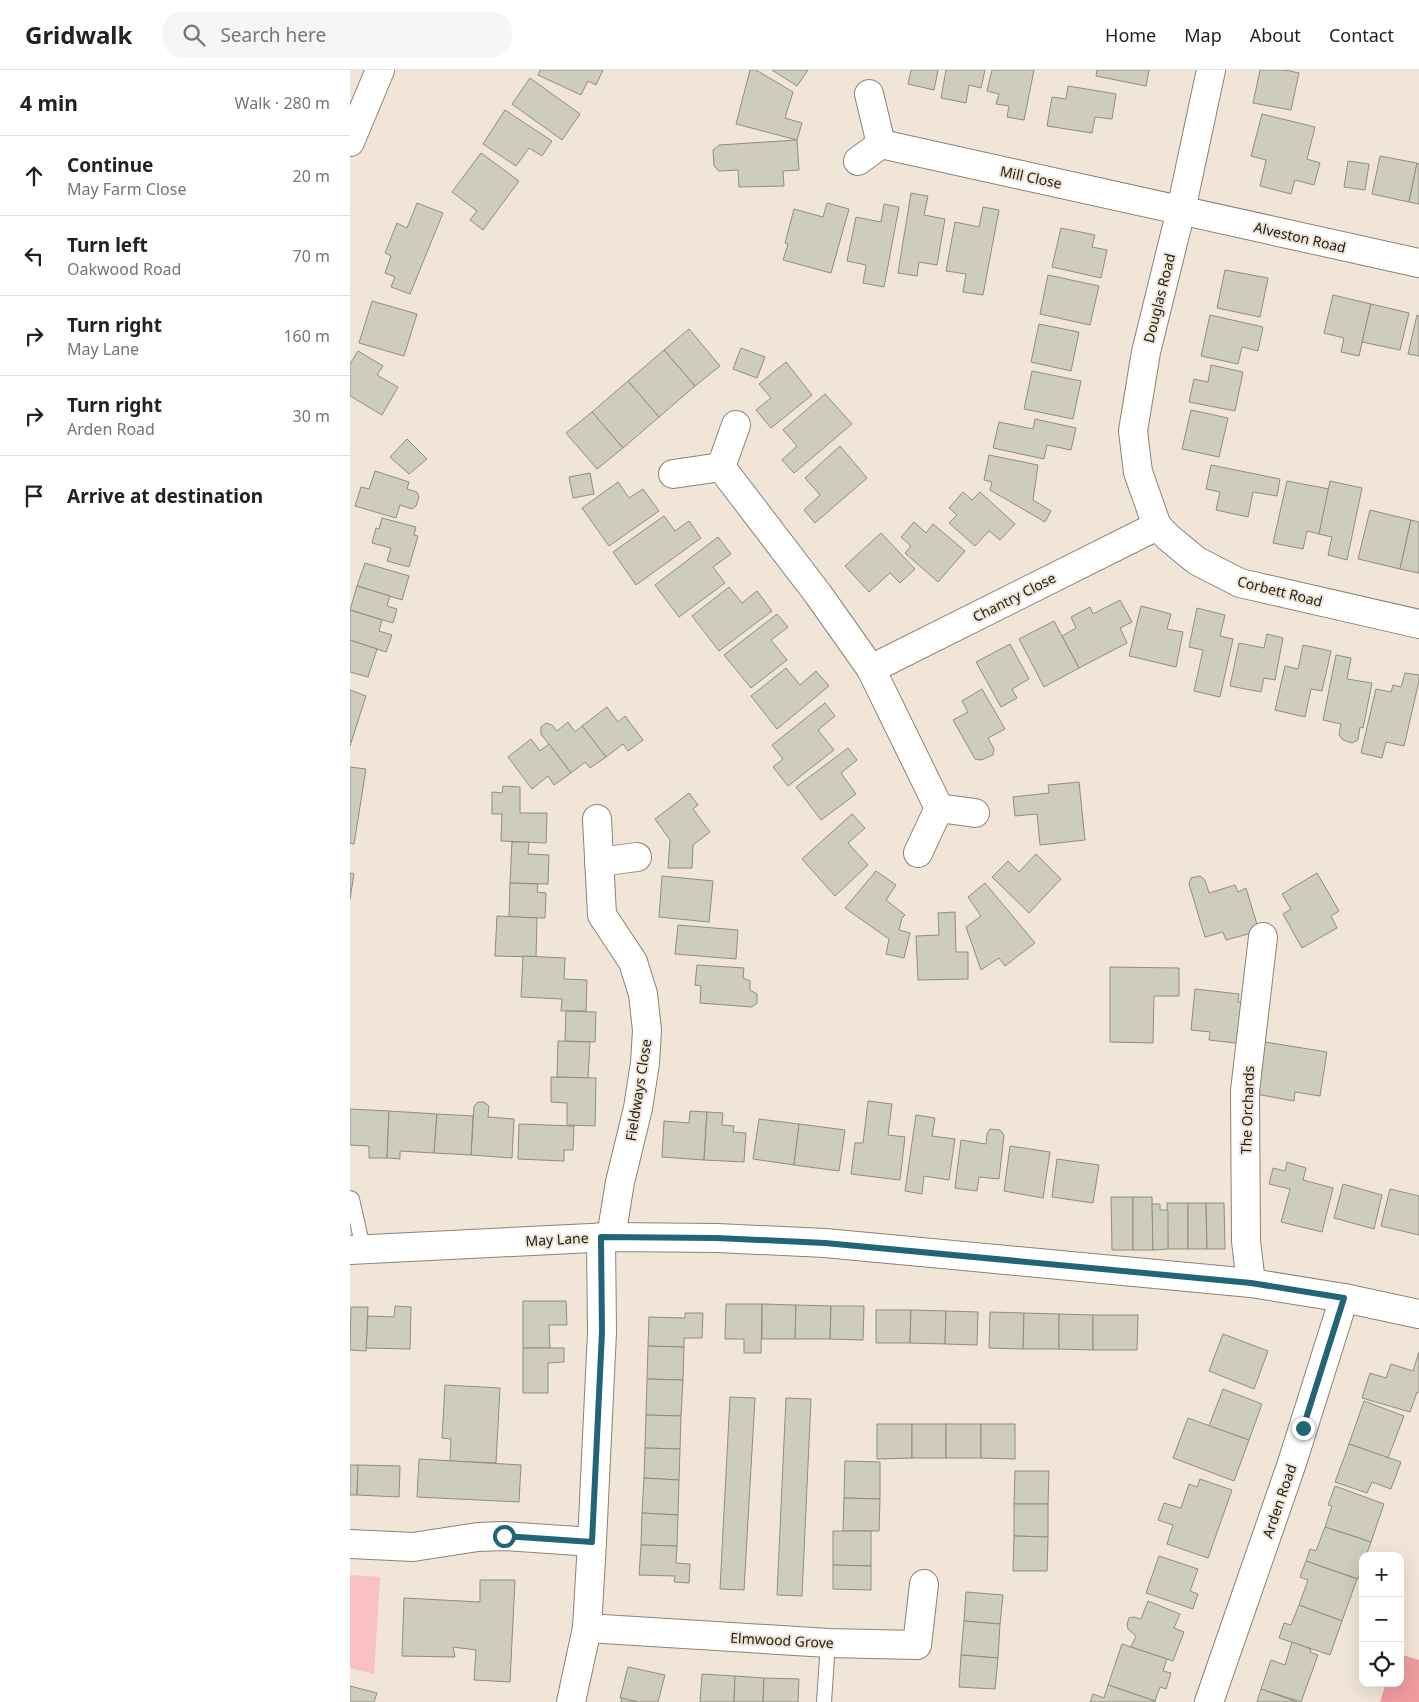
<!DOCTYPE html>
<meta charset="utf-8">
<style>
:root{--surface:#fff;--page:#f6f6f6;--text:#222;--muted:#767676;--line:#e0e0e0}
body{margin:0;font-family:"Noto Sans",sans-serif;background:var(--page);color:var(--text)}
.controls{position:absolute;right:15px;bottom:15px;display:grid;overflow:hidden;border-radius:10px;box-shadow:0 5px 20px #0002}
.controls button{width:45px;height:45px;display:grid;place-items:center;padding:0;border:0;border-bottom:1px solid var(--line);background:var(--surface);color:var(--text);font:25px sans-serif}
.stop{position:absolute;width:15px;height:15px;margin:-11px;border:4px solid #226577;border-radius:50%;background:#fff}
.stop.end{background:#226577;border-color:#fff;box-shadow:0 1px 5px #0008}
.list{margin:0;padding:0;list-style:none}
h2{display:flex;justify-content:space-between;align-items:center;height:65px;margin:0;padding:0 20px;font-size:21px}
h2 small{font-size:16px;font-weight:400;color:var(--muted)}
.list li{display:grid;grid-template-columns:32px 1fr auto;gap:15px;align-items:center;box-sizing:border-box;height:80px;padding:0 20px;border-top:1px solid var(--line)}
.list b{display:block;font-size:19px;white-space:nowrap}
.list p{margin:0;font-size:16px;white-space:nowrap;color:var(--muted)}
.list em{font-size:16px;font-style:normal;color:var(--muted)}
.icon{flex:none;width:28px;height:28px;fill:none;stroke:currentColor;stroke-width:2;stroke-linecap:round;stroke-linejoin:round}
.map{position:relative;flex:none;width:1069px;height:1632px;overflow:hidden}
header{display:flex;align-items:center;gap:30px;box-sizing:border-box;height:70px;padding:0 25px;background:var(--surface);border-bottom:1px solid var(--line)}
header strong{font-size:24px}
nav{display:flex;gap:28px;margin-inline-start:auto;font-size:18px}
.search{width:350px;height:45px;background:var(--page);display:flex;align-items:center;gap:12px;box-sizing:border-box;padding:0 18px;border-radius:20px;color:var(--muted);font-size:19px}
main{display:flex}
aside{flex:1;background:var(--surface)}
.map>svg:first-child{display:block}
.green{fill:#fbc1c2}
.forest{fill:#ef9c9f}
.building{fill:#cecdbc;stroke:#8f8e7e}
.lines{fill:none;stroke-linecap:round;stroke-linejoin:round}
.service-casing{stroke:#8d8275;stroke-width:16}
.minor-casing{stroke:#8d8275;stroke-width:30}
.tertiary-casing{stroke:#8d8275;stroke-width:30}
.service{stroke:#fff;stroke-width:14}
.minor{stroke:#fff;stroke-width:28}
.tertiary{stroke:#fff;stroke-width:28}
.route{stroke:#226577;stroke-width:6}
.labels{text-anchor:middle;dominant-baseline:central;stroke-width:4;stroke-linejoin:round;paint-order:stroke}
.street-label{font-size:14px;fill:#24201b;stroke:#f0e5d6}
</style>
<header>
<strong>Gridwalk</strong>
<div class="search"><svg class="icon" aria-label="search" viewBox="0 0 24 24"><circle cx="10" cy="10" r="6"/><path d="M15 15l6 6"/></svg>Search here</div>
<nav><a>Home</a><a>Map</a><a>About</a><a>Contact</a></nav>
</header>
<main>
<aside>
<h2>4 min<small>Walk · 280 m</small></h2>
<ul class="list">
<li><svg class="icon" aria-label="ahead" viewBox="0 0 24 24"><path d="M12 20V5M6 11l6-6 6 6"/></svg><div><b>Continue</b><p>May Farm Close</p></div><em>20 m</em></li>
<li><svg class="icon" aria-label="left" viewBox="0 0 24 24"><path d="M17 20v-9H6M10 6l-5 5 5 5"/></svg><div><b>Turn left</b><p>Oakwood Road</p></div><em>70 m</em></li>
<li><svg class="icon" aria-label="right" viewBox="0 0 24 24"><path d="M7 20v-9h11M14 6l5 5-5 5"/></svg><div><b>Turn right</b><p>May Lane</p></div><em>160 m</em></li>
<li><svg class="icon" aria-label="right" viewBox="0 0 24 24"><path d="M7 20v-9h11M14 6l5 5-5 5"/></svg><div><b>Turn right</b><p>Arden Road</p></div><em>30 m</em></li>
<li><svg class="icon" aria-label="arrive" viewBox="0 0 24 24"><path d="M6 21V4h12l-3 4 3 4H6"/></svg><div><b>Arrive at destination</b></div></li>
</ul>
</aside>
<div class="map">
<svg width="1069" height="1632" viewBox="0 0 1069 1632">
<rect width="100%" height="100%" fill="#f0e5d6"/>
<polygon class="green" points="0,1505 30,1507 24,1604 0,1598"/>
<polygon class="forest" points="1050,1584 1069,1590 1069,1632 1030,1632 1036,1613 1050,1613"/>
<g class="building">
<polygon points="190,0 253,0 246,15 238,11 231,25 188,5"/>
<polygon points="400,0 406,0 443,22 435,48 452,53 447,70 386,54"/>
<polygon points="422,0 458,0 447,16"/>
<polygon points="561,0 588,0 584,20 558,14"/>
<polygon points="596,0 635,0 631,18 619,15 616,33 591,28"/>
<polygon points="642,0 684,0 674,50 657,47 659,36 646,34 649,24 637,21"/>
<polygon points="747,0 799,0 796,16 746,6"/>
<polygon points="910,0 935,0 949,3 941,40 903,33"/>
<polygon points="180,8 230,44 212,70 162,34"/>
<polygon points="718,16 766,24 762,49 745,47 742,63 697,56 702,27 716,29"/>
<polygon points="155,40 202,71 192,86 179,78 166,96 133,74"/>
<polygon points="912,44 965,57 957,89 970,93 964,115 945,110 941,124 910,116 916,90 901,86"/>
<polygon points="447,70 449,100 433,101 434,116 389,117 388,100 369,101 364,96 363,80 369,75"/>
<polygon points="131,83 169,111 133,160 120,150 127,141 102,122"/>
<polygon points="1030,86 1067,93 1059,132 1022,124"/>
<polygon points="998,91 1019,94 1015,120 994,117"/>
<polygon points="1067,93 1069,94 1069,134 1059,132"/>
<polygon points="561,123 578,126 574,145 595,149 587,195 569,192 567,206 548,203"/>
<polygon points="67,133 93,143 60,224 41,217 45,207 35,203 41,186 35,183 47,153 57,158"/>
<polygon points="477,133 499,139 481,203 433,190 438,174 435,173 444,139 473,147"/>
<polygon points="534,134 549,137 534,217 513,213 516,195 497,191 506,147 531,152"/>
<polygon points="633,137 649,140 633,225 613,222 616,204 596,201 605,152 629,157"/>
<polygon points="711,158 745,165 742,177 757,180 751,208 702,197"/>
<polygon points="875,200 918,208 910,247 867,238"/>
<polygon points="698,205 749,216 740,255 690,244"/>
<polygon points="983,225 1021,234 1009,286 991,282 994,268 974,263"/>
<polygon points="22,231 67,244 54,286 9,273"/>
<polygon points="1021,234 1059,243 1050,280 1012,272"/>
<polygon points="860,245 913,257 908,281 892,277 888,294 851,286"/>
<polygon points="1067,245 1069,246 1069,286 1058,284"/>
<polygon points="689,254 729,262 721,301 681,292"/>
<polygon points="339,259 370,296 345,316 314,280"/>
<polygon points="391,278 415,287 407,308 383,299"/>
<polygon points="314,280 345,316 309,347 278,311"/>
<polygon points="8,281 33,296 27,305 48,317 32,345 0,326 0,294"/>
<polygon points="436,292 462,325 421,358 406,340 421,328 409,314"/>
<polygon points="861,295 893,302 885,341 839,332 844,309 858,312"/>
<polygon points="682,301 731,311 723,349 674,339"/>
<polygon points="278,311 309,347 273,378 242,342"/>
<polygon points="475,324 502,354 444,403 432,390 447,376 433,360"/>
<polygon points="841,340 878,348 869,387 832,379"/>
<polygon points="242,342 273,378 247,399 216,363"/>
<polygon points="685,349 726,358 721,380 697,375 694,389 643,378 649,352 683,359"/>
<polygon points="57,369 77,389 59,404 40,387"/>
<polygon points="490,376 517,408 465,453 454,440 470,425 455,408"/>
<polygon points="639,385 688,395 683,430 701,441 695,452 640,420 642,412 634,410"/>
<polygon points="861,395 930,409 927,426 903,422 898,447 866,440 870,422 856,419"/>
<polygon points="25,401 59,412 57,419 67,422 69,427 66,436 62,439 50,435 46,448 5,436 11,417 19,419"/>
<polygon points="240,403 244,424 223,428 219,407"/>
<polygon points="937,411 979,419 969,464 957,461 953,479 923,473"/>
<polygon points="980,411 1012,418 997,490 978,485 982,467 969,464"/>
<polygon points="268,412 279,428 293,419 309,441 259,476 232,438"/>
<polygon points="613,422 622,430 630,422 665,454 650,470 639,461 625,476 599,453 607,445 599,438"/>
<polygon points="1020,440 1061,450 1050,499 1008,489"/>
<polygon points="314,446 325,461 339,451 351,468 286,515 263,482"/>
<polygon points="32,448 66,457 64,465 68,466 59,497 37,491 41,478 22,473 26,458 29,459"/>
<polygon points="1061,450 1069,452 1069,503 1050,499"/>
<polygon points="564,452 576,463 583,454 615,481 588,512 555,483 561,476 551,467"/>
<polygon points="531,463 565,499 550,513 540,503 519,522 495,496"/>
<polygon points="368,467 381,484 363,497 375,513 329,547 305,515"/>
<polygon points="15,493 59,506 52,530 7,516"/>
<polygon points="7,516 40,526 37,536 47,539 43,553 0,540"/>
<polygon points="379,517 392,533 407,521 422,541 369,581 342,546"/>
<polygon points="770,530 782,552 770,558 777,573 729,598 712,566 726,558 721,547 740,537 743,544"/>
<polygon points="791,536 821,544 817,559 833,562 826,597 779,586"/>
<polygon points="847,538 875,545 870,566 883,569 870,627 844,621 853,580 839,577"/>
<polygon points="0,540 32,550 29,561 42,565 36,582 0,570"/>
<polygon points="427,544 438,557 421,570 437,590 401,618 374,585"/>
<polygon points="704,551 729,598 694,617 669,569"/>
<polygon points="917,564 933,568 925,610 914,608 911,622 880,616 889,573 914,578"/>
<polygon points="0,570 27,579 18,607 0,602"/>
<polygon points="660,574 679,609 662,619 667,628 651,637 626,592"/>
<polygon points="953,575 981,581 972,621 961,619 955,647 925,640 935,596 948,599"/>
<polygon points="986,585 1001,588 997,609 1022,613 1013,658 1010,657 1008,670 1002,673 993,670 989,665 991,654 973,650"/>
<polygon points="436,598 450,615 466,601 479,616 427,659 401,626"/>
<polygon points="1055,603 1069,605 1069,611 1054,676 1036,672 1032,688 1011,683 1026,619 1041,622 1043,615 1051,617"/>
<polygon points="632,619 655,659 638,668 644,679 643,685 631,690 625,689 603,650 618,642 612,631"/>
<polygon points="0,620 16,626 0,676"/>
<polygon points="475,633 485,646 468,660 484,680 438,716 423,697 433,689 422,675"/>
<polygon points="257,637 268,652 275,646 293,670 278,681 273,674 256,687 232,656"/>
<polygon points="218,652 225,662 232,656 256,687 240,698 235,692 221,703 191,664 191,657 196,653 202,655 207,661"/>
<polygon points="181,669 190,681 199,674 221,703 204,715 198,706 182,719 158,687"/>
<polygon points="498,678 507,690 491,703 506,724 471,750 446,717"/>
<polygon points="0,697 16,699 4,774 0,773"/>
<polygon points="729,712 735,770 690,775 687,744 665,746 663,727 699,723 698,715"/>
<polygon points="153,716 170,717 170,743 197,743 196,773 151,771 152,744 142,744 142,722 152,723"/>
<polygon points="339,723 348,735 343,739 360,762 343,775 342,798 318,798 320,770 305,749"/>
<polygon points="502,744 515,758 498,773 518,795 485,826 452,789"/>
<polygon points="162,772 179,772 178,784 199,785 198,814 160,813"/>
<polygon points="686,784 711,809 679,843 642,807 658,791 669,802"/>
<polygon points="526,801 546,815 536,830 555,845 552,848 549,860 560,863 554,888 536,884 539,869 495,838"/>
<polygon points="0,803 4,804 0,829"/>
<polygon points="967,803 989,841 981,846 987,858 952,878 933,844 941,839 932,824"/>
<polygon points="312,806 363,811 359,852 309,847"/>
<polygon points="850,806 855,810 859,823 885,815 888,822 896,818 909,861 876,870 873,862 855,867 839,814 841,808"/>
<polygon points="160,813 188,814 187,822 196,823 195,848 159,847"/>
<polygon points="635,813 685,873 655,896 649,888 631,900 616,857 631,846 618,827"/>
<polygon points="605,842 606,882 618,882 618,909 568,910 566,866 589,865 588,843"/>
<polygon points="147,846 187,848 186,887 145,886"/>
<polygon points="328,855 388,860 386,889 325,884"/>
<polygon points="173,886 215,888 214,909 237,910 236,941 211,941 212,929 171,927"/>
<polygon points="347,895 394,898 393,908 400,911 400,920 407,924 407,933 402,937 350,933 351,916 345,915"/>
<polygon points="760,897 829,898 829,926 804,926 803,973 760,972"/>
<polygon points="845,919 889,924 888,932 898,933 894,974 859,970 860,962 841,960"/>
<polygon points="216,941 246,942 245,972 215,971"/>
<polygon points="208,971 240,972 238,1008 207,1007"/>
<polygon points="915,972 977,982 970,1026 945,1022 944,1031 906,1024"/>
<polygon points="201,1007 246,1008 245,1056 217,1055 217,1033 201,1032"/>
<polygon points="518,1031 542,1034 538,1065 555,1067 550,1110 501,1104 505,1073 513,1073"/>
<polygon points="128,1032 134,1032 139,1036 138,1047 164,1049 162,1088 121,1085 124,1036"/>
<polygon points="0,1039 39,1041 37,1088 19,1088 19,1076 0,1075"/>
<polygon points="39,1041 87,1044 84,1083 50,1081 50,1089 37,1088"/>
<polygon points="340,1041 357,1042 354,1090 312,1087 314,1051 339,1053"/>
<polygon points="357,1042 373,1043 372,1055 384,1056 383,1062 396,1063 394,1092 354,1090"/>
<polygon points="87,1044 123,1046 121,1085 84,1083"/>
<polygon points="566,1045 585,1048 582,1066 605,1069 599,1110 574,1106 572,1124 555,1121"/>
<polygon points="409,1049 449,1054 444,1095 403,1089"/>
<polygon points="169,1054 224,1056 223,1080 214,1080 214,1091 168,1089"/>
<polygon points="449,1054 495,1060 489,1101 444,1095"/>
<polygon points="640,1059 650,1060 654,1065 649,1109 629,1107 627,1121 605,1118 611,1070 636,1074 637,1064"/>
<polygon points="660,1076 700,1082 693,1128 654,1121"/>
<polygon points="707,1089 749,1095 743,1133 702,1127"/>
<polygon points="937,1092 956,1098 953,1110 983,1118 972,1162 931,1152 940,1119 919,1114 923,1098 935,1101"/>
<polygon points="993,1114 1032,1125 1024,1159 984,1148"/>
<polygon points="1040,1119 1069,1126 1069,1165 1031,1156"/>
<polygon points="761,1127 783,1127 783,1180 762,1180"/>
<polygon points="783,1127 802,1127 803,1180 783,1180"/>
<polygon points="817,1133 838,1133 838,1179 818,1179"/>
<polygon points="838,1133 856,1133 857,1179 838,1179"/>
<polygon points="856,1133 874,1133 875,1179 857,1179"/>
<polygon points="802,1134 810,1134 810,1140 818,1140 818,1179 803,1180"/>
<polygon points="173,1231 216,1231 217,1255 199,1255 200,1278 173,1278"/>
<polygon points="376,1234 412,1234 411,1283 394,1283 394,1269 375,1269"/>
<polygon points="412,1234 446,1235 445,1269 412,1269"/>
<polygon points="446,1235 481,1236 480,1269 445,1269"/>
<polygon points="45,1236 61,1237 60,1279 16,1278 18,1246 44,1247"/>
<polygon points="481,1236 514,1236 513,1270 480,1269"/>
<polygon points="1,1237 18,1237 16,1281 0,1280"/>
<polygon points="526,1240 561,1240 560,1273 526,1273"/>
<polygon points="561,1240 596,1241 595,1274 560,1273"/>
<polygon points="596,1241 628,1242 627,1275 595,1274"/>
<polygon points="640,1242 674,1243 673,1279 639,1278"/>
<polygon points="335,1243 353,1243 352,1268 334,1268 334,1277 298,1276 299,1247 335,1248"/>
<polygon points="674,1243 709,1244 709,1279 673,1279"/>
<polygon points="709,1244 743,1245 743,1280 709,1279"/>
<polygon points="743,1245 788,1245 787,1280 743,1280"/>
<polygon points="873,1264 918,1281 904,1319 859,1301"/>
<polygon points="298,1276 334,1277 333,1310 297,1309"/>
<polygon points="173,1278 214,1278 214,1292 198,1293 198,1323 173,1323"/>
<polygon points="1069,1282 1069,1323 1067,1322 1060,1342 1012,1328 1020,1303 1036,1308 1041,1294 1063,1301"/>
<polygon points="297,1309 333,1310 331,1346 296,1345"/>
<polygon points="95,1315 150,1318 146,1393 100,1391 101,1369 92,1368"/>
<polygon points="873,1319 912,1334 899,1370 859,1356"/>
<polygon points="380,1327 405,1328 394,1520 370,1519"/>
<polygon points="436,1328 461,1329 452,1526 427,1525"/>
<polygon points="1014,1331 1054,1346 1038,1388 999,1374"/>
<polygon points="296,1345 331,1346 330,1379 295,1378"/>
<polygon points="838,1348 899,1370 884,1411 823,1388"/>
<polygon points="527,1354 562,1354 562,1388 527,1389"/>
<rect x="562" y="1354" width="34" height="34"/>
<rect x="596" y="1354" width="35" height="34"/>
<polygon points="631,1354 665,1354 665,1389 631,1388"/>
<polygon points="999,1374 1051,1392 1041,1419 1022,1412 1017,1423 985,1412"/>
<polygon points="295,1378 330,1379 329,1410 294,1408"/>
<polygon points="69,1389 171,1395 169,1432 67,1427"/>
<polygon points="495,1391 530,1392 530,1429 494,1428"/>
<polygon points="0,1395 8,1395 7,1425 0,1425"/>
<polygon points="8,1395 50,1396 49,1427 7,1425"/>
<polygon points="665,1401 699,1401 698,1434 664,1434"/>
<polygon points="294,1408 329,1410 328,1445 292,1443"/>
<polygon points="850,1409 882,1420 858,1488 817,1474 823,1455 808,1450 814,1433 831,1438 839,1414 847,1417"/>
<polygon points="985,1416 1034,1434 1021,1472 975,1457 982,1436 978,1435"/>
<polygon points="494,1428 530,1429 529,1461 493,1461"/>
<polygon points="664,1434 698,1434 698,1467 664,1466"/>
<polygon points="292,1443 328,1445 327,1476 291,1475"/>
<polygon points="975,1457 1021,1472 1016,1486 1013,1486 1013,1495 1008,1509 956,1491 960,1479 966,1481"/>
<polygon points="483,1461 521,1461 521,1496 483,1495"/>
<polygon points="664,1466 698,1467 697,1501 663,1501"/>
<polygon points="291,1475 327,1476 326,1493 340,1494 339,1513 324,1512 325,1506 289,1505"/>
<polygon points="809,1486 848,1499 840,1521 848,1524 843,1539 796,1523"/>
<polygon points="956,1491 1007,1509 992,1551 949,1535 958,1510 950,1507"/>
<polygon points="483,1495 521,1496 521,1520 483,1519"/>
<polygon points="130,1510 165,1510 160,1612 124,1610 126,1580 103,1577 105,1587 52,1586 54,1528 130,1532"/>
<polygon points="616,1522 653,1525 650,1554 614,1551"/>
<polygon points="798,1531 830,1544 824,1558 834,1562 823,1591 781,1577 786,1566 778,1559 777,1554 779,1548 784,1547 791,1549"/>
<polygon points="949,1535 992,1551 980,1585 929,1568 934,1553 941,1555"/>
<polygon points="614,1551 650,1554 648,1588 611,1585"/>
<polygon points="942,1572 961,1579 960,1582 968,1585 951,1632 911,1619 921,1590 935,1595"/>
<polygon points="772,1574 817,1589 813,1601 821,1603 816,1619 810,1617 805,1631 758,1615"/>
<polygon points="611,1585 648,1588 645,1619 609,1617"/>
<polygon points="278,1597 315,1605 308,1632 288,1632 270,1628"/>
<polygon points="352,1604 385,1606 384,1632 350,1632"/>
<polygon points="385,1606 414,1608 413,1632 384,1632"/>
<polygon points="414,1608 449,1609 448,1632 413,1632"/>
<polygon points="758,1615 805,1631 805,1632 740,1632 743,1624 754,1628"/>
<polygon points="0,1616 27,1623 24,1632 0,1632"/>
<polygon points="911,1619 947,1632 907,1632"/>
<polygon points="272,1628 288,1632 271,1632"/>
</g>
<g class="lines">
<g class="service-casing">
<g id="service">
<polyline points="0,1128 2,1129 13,1178"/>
<polyline points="474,1632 478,1573"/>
</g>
</g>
<g class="minor-casing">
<g id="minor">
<polyline points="861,0 831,140 796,282 783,361 788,402 807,456 819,468 847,491 890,513 1069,554"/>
<polyline points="531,74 1069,193"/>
<polyline points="508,91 531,74 519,24"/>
<polyline points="371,397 468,524 521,599 589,738"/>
<polyline points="323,404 371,397 386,355"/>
<polyline points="521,599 807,456"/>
<polyline points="247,749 252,845 283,892 293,924 297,960 295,993 288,1038 270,1112 261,1167"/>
<polyline points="568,783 589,738 625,743"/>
<polyline points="249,792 287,787"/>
<polyline points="901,1213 896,1171 895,1021 913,867"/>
<polyline points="0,1474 63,1477 128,1467 154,1466 242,1472"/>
<polyline points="237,1558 478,1573 567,1575 574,1514"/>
<polyline points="221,1632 237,1558 242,1472 252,1262 251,1167"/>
<polyline points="859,1632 942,1393 994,1228"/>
</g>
</g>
<g class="tertiary-casing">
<g id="tertiary">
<polyline points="0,72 30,0"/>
<polyline points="0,1180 261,1167 367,1168 475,1173 901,1213 994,1228 1069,1244"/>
</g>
</g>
<use href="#service" class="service"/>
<use href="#minor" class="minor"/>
<use href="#tertiary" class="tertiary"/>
</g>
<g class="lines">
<polyline class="route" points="154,1466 242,1472 252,1262 251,1167 367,1168 475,1173 901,1213 994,1228 953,1358"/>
</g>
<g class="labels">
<g class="street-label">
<text transform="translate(681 107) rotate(12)">Mill Close</text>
<text transform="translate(950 167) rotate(13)">Alveston Road</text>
<text transform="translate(809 228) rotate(-76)">Douglas Road</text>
<text transform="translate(930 521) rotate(14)">Corbett Road</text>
<text transform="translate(664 527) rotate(-27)">Chantry Close</text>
<text transform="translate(288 1020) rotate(-81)">Fieldways Close</text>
<text transform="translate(897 1040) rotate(-88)">The Orchards</text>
<text transform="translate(207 1169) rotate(-3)">May Lane</text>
<text transform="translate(929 1431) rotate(-71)">Arden Road</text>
<text transform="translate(432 1570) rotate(3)">Elmwood Grove</text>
</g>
</g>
</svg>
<div class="controls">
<button>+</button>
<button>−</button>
<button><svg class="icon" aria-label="locate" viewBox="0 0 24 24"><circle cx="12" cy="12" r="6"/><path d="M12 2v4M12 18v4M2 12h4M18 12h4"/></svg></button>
</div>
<div class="stop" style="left:154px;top:1466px"></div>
<div class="stop end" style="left:953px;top:1358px"></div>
</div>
</main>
